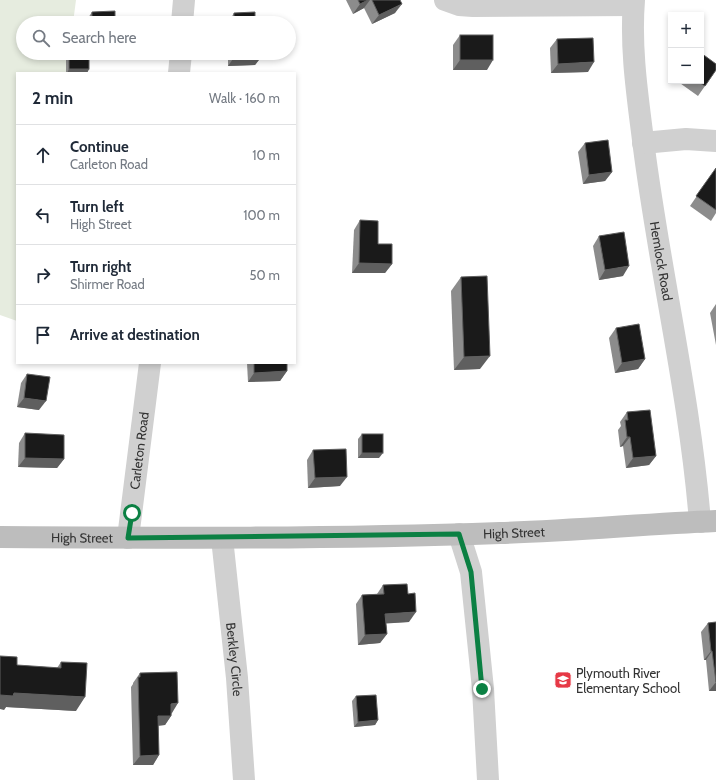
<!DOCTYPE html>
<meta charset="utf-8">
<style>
:root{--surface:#fff;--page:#f2f2f3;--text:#1f2937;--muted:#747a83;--line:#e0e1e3}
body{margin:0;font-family:Cabin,sans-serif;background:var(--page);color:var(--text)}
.controls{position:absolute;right:12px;top:12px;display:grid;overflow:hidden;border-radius:0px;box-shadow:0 2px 6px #0003}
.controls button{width:36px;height:36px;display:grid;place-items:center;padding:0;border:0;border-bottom:1px solid var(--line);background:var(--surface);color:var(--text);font:20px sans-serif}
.stop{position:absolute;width:12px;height:12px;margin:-9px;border:3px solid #0b8043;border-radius:50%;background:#fff}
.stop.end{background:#0b8043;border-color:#fff;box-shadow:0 1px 4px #0008}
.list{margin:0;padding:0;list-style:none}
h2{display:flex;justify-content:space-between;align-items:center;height:52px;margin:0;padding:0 16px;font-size:17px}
h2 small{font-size:13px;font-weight:400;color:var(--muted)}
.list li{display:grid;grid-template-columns:26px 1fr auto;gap:12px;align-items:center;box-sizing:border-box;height:60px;padding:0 16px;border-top:1px solid var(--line)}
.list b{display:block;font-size:15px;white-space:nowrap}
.list p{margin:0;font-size:13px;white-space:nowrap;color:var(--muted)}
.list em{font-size:13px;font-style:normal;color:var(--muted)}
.icon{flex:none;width:22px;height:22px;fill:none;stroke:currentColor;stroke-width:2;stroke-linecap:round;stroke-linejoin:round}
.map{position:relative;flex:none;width:716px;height:780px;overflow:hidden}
.search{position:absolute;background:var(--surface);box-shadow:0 2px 6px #0003;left:16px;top:16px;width:280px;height:44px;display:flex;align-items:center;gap:10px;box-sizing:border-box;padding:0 14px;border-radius:22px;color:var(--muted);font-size:15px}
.panel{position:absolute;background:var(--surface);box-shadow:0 2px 6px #0003;left:16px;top:72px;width:280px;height:292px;border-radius:0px}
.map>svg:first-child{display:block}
.green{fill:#e6ecdf}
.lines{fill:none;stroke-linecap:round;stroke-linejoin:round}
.street{stroke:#d0d0d0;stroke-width:22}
.secondary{stroke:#bdbdbd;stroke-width:22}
.wall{fill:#8c8c8c}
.shaded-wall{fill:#5f5f5f}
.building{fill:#1a1a1a;stroke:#5f5f5f}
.route{stroke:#0b8043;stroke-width:5}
.labels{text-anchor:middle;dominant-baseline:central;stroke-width:4;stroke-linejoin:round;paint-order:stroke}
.street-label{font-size:13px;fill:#333;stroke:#fff}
.poi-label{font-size:13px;fill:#333;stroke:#fff;text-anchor:start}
</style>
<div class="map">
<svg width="716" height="780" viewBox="0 0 716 780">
<rect width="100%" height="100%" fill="#fff"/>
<polygon class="green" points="0,0 76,0 73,23 23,23 23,53 69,53 67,73 17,73 17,321 0,315"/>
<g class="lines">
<g class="street">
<polyline points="445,0 459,5 473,6 633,5"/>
<path id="s1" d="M634,0C630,50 638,99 644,148C660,273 690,396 700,522"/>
<polyline points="182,23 184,0"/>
<polyline points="179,73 181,53"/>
<polyline points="643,143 686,139 716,141"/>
<polyline points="459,534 471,572 483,689 488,780"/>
<path id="s2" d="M128,538L150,363"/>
<path id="s3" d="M222,538L237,678L244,780"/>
</g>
<path class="secondary" id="s4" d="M0,537C167,538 334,539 500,533C572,531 644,524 716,521"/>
</g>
<g class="wall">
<polygon points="346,0 400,0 395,13 372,24 364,8 353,14"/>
<polygon points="92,12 115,19 142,23 86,23 86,21"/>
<polygon points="234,13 255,23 228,23"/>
<polygon points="460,35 487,70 453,70 453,45"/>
<polygon points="557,39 588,72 551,73 550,48"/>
<polygon points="66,53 138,53 136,55 89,56 89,69 87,73 66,73"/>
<polygon points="228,53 262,53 262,56 255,65 228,66"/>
<polygon points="716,70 698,96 677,81 701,81"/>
<polygon points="671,72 671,77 669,76"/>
<polygon points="585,143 612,172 605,181 583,184 578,152"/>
<polygon points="716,168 716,213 711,221 690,206"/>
<polygon points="360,220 378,244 392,264 385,273 352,273 354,230"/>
<polygon points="599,236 623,276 599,280 593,246"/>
<polygon points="461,277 480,369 454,370 451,291"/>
<polygon points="716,304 716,345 710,313"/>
<polygon points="616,328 645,359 638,369 615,373 609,338"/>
<polygon points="247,363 287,363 287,371 280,381 248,382"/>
<polygon points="27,374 39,410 17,407 21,383"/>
<polygon points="627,412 656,456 649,465 626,468 623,446 620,447 618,430 621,426 620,422"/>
<polygon points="25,433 64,459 57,468 18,467 19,443"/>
<polygon points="362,434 379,458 358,458 358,439"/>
<polygon points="313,450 340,486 308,488 307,460"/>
<polygon points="383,585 409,622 386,623 387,634 380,643 358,645 356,604 362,595 377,594"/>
<polygon points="716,622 716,691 709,691 706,660 704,660 701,632 708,623"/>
<polygon points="61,662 76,711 6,707 4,710 17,665 57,668"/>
<polygon points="140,673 172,713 171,716 165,725 158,726 159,755 153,765 133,765 131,687 133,684 133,683"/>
<polygon points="356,696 378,720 375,725 354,727 352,701"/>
</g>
<g class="shaded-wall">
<polygon points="368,0 370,0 364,8 353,14 360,4"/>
<polygon points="402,4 395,13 372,24 379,15"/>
<polygon points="89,53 138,53 136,55 86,56"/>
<polygon points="235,56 262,56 255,65 228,66"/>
<polygon points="460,60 493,60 487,70 453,70"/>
<polygon points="594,62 588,72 551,73 558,64"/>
<polygon points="69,69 89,69 87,73 67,73"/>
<polygon points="612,172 605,181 583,184 589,175"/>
<polygon points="359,263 392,264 385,273 352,273"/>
<polygon points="629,266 623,276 599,280 605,270"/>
<polygon points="490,356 480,369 454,370 464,357"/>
<polygon points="645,359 638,369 615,373 622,363"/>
<polygon points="287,371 280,381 248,382 254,373"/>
<polygon points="24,398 46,401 39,410 17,407"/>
<polygon points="627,437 630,437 623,446 620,447"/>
<polygon points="362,453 383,453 379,458 358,458"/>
<polygon points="656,456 649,465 626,468 633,458"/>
<polygon points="25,458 64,459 57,468 18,467"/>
<polygon points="347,477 340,486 308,488 315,478"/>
<polygon points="416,612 409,622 379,624 385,614"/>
<polygon points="387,634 380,643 358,645 365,635"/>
<polygon points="711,651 712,651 706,660 704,660"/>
<polygon points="716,682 716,691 709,691"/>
<polygon points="14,693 85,697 76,711 6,707 4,710 0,709 0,695"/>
<polygon points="178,703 172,713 164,713 171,704"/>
<polygon points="158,716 171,716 165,725 151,726"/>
<polygon points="378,720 375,725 354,727 358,722"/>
<polygon points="159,755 153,765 133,765 140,756"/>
</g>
<g class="building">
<polygon points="358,0 368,0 360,4"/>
<polygon points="372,0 400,0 402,4 379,15"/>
<polygon points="115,11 115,19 142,19 142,23 92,23 92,12"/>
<polygon points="255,12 255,23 234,23 234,13"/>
<rect x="460" y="35" width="33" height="25"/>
<polygon points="593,38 594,62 558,64 557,39"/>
<rect x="69" y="53" width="20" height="16"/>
<rect x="235" y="53" width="27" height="3"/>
<polygon points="701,53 716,64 716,70 705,86 697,81 701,81"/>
<polygon points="608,140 612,172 589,175 585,143"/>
<polygon points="716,168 716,210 696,196"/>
<polygon points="360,220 378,221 378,244 392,244 392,264 359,263"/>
<polygon points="624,232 629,266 605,270 599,236"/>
<polygon points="487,276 490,356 464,357 461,277"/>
<polygon points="639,324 645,359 622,363 616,328"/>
<polygon points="254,363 287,363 287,371 254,373"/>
<polygon points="27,374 50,377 46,401 24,398"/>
<polygon points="650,410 656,456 633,458 630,437 627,437 625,420 628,420 627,412"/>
<polygon points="25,433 64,435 64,459 25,458"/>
<rect x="362" y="434" width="21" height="19"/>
<polygon points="346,449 347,477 315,478 313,450"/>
<polygon points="407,584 408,594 415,593 416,612 385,614 387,634 365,635 362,595 384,594 383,585"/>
<polygon points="716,622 716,682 712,651 711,651 708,623"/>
<polygon points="0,656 17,657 17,665 61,668 61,662 87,663 85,697 14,693 13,696 0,695"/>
<polygon points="177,672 178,703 171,704 171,716 158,716 159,755 140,756 138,677 140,677 140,673"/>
<polygon points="376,695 378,720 358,722 356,696"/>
</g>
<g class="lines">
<polyline class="route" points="132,513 128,538 459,534 471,572 482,689"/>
</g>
<defs>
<g id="school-square" transform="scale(0.9)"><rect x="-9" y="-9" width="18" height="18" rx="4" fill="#e63946" stroke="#fff"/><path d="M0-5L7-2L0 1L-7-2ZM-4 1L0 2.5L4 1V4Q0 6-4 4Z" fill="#fff"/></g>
</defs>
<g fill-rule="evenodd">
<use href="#school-square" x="563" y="680"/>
</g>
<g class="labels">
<g class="street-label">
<text stroke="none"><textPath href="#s1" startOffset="263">Hemlock Road</textPath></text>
<text stroke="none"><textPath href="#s2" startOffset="88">Carleton Road</textPath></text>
<text stroke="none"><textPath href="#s4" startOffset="514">High Street</textPath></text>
<text stroke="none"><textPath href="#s4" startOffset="82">High Street</textPath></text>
<text stroke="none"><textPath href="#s3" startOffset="122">Berkley Circle</textPath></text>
</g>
<g class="poi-label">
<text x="576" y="673">Plymouth River<tspan x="576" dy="15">Elementary School</tspan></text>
</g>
</g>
</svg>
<div class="controls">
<button>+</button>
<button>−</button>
</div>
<div class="stop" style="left:132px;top:513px"></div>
<div class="stop end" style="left:482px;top:689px"></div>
<div class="search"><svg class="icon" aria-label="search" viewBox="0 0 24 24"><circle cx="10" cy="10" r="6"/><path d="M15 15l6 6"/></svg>Search here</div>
<section class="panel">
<h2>2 min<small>Walk · 160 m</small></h2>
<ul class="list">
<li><svg class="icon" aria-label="ahead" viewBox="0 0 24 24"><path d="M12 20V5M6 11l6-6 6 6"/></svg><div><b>Continue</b><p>Carleton Road</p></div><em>10 m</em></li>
<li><svg class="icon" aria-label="left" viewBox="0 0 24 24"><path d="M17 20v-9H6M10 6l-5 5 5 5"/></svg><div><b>Turn left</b><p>High Street</p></div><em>100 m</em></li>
<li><svg class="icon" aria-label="right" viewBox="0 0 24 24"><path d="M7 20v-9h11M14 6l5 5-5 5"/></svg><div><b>Turn right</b><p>Shirmer Road</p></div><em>50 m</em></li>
<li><svg class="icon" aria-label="arrive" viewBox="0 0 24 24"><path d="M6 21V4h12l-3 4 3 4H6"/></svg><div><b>Arrive at destination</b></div></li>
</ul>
</section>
</div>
